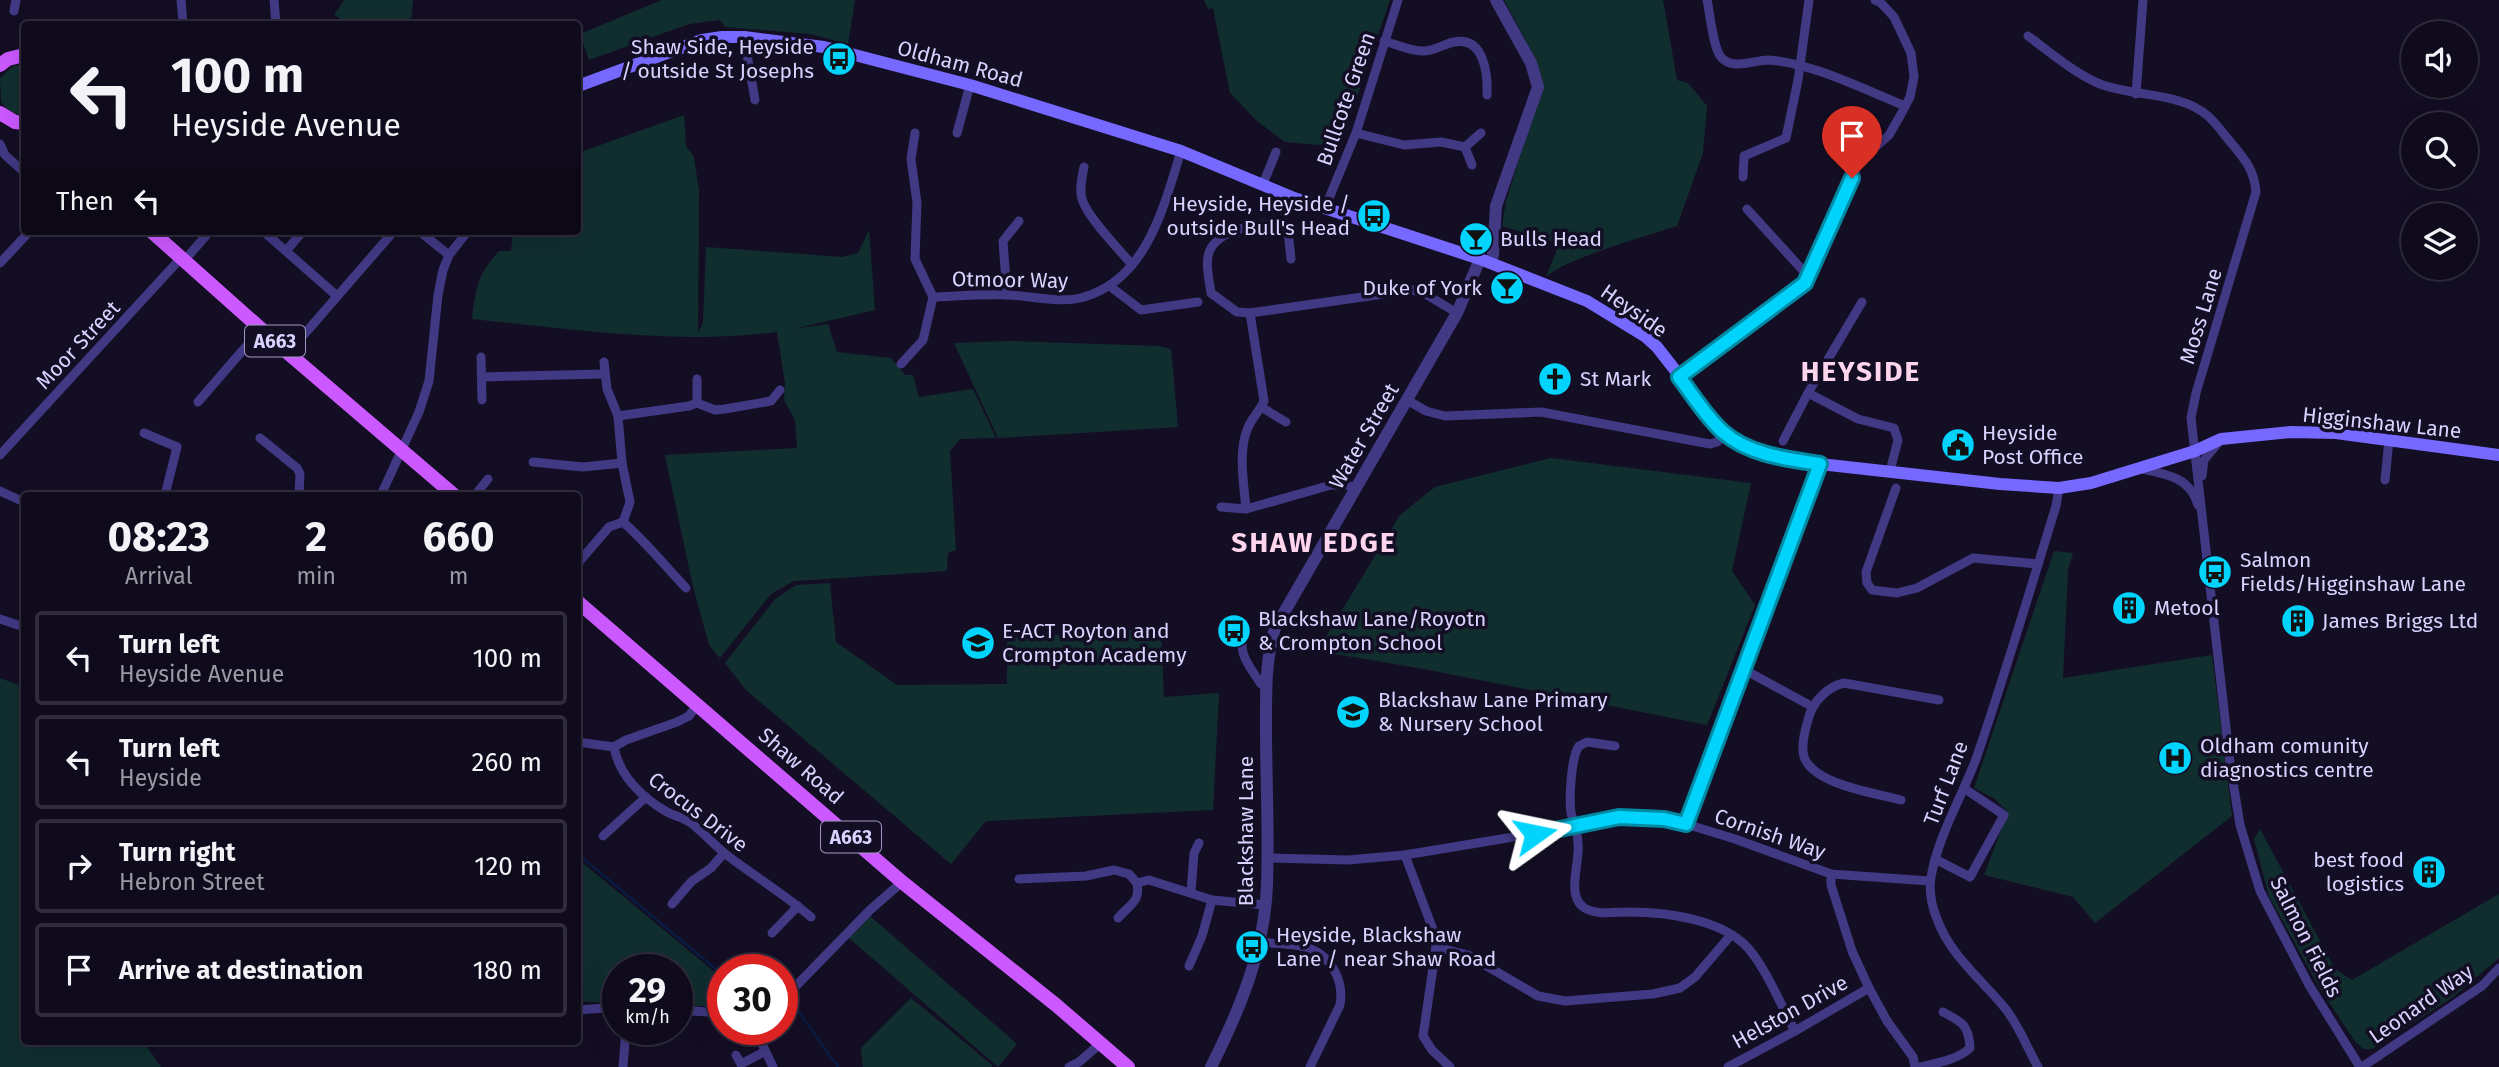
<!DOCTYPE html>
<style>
:root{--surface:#0f0a1c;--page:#181325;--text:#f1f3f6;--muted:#9b9aa3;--line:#2f2b3b}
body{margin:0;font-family:"Fira Sans",sans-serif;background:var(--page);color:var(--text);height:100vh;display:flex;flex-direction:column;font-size:26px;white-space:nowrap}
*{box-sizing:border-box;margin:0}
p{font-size:23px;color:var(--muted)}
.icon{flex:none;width:38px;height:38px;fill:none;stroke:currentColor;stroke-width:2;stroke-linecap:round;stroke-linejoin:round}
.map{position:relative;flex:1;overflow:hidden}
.side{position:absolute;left:21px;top:492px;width:560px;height:553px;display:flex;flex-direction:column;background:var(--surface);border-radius:7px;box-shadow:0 7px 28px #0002,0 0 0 2px var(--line)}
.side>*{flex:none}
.banner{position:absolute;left:21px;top:21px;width:560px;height:214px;border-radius:7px;box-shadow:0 7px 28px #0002,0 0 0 2px var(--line);background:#0f0a1c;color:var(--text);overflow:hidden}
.fabs{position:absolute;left:2401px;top:21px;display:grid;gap:14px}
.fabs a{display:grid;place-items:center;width:77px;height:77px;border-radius:50%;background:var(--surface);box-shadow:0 7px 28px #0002,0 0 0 2px var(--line);font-size:35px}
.speed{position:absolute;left:602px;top:954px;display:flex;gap:14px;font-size:35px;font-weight:700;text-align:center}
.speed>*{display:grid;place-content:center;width:91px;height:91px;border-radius:50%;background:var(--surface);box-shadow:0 7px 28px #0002,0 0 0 2px var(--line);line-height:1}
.speed small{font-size:18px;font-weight:400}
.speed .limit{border:10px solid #d22;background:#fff;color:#111}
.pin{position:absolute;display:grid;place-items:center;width:60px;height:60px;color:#fff;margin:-72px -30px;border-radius:50% 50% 50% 0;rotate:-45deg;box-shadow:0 0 7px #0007}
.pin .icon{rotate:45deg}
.me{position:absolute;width:77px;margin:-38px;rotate:78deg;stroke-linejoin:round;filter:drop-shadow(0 0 5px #0008)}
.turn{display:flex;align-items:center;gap:24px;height:147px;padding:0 35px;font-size:32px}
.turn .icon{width:91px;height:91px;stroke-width:2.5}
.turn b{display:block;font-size:49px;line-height:60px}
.then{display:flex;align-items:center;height:66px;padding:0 35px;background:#0003;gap:14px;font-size:26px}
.eta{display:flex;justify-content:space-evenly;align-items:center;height:119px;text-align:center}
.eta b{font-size:42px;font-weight:700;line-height:49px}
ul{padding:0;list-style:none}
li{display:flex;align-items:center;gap:21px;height:94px;margin:0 14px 10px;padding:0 21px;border:4px solid var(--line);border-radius:7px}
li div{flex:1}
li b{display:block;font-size:26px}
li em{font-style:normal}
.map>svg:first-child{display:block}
</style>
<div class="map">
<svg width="2499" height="1067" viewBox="0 0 2499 1067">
<rect width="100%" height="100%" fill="#140e25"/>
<g fill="#112e2f">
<polygon points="344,0 413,0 411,24 349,24 334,15"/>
<polygon points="662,0 855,0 848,44 810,34 725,27 720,20 689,24 589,60 580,34"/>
<polygon points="1204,0 1390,0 1342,141 1318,145 1285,142 1257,121 1230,93 1213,8 1208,9"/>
<path d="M1504,0H1663L1677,80L1688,83L1707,106L1703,153L1677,226C1647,236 1566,258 1546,277L1559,244L1502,226L1506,201L1542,86L1533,54Z"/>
<path d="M24,64V114C14,115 7,110 1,102L0,78L13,66Z"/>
<path d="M684,115L686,146L694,157L699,191L698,333L703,323L706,247L842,257L858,253L869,230L875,310L793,329L828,324L837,352L891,358L905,375H913L919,397L973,389L996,438L960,439L950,451L956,550L948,553L947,571L794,581L771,594L720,658L709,645L693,587L665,455L797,448L795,420L784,400L785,383L777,332C676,345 572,329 472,319C476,288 477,275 499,251H511L513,231H578V153Z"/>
<polygon points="1012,341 1159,346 1171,349 1178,427 998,438 954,343"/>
<polygon points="1551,458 1751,483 1732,571 1755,605 1707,725 1424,669 1317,651 1400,515 1435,487"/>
<polygon points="2054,551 2073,553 2068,570 2063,678 2212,655 2232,816 2095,923 2073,897 1984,875 2008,812 1995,799 1974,788"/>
<polygon points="830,583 836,642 897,685 1007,684 1007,638 1161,628 1164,697 1219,693 1213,810 986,821 951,864 746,690 725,663 775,599 796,585"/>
<polygon points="0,678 24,687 24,1041 143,1041 161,1067 0,1067"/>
<polygon points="2260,829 2335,969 2352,980 2499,894 2499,958 2453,997 2372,1049 2363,1049 2354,1040 2319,987 2269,896 2254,839"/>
<polygon points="578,859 723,979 723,1006 677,1006 677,970 618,970 618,1004 578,1001"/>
<polygon points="870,916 1017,1044 998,1067 849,938"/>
<polygon points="911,998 992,1065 992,1067 863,1067 861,1048"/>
</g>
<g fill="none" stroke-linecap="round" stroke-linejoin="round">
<g stroke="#091b43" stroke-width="2.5">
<polyline points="578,854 723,975"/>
<polyline points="791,1001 838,1067"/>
</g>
<g stroke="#413984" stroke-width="9">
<polyline points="181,0 183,24"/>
<polyline points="274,0 276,24"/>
<path d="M1707,0C1710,13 1713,48 1721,57C1732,71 1754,60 1768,60C1810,62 1865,90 1905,106"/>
<polyline points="14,11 16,0"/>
<path d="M2028,36C2051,53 2074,73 2100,84C2134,97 2181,92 2208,116C2217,124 2225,136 2233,145C2246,161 2254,170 2256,192L2196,393L2191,418L2230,763L2240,825L2260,891L2309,985L2360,1067"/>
<polyline points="744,37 755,100"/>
<path d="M1384,41C1395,44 1410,51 1422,51C1432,52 1444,44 1454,42C1484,36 1488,74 1487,95"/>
<polyline points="2136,94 2143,0"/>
<path d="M915,133L911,159L917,203L915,259L933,297C958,296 984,294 1009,295C1032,296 1062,304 1084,297C1147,279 1164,206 1181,151"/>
<polyline points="957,133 970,85"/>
<polyline points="1356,133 1404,145 1441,142 1465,147 1472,165"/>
<polyline points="0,144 5,155 24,172"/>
<polyline points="1465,147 1481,133"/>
<path d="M1084,167C1082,177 1079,189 1082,199C1087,217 1120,250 1132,265"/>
<polyline points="1743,177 1744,156 1786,138 1798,80 1809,0"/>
<polyline points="1263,184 1276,152"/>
<polyline points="1325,208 1356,133 1398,0"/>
<polyline points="1747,209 1808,276"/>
<polyline points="263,231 337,296"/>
<polyline points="419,231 449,255"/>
<polyline points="286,251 303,231"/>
<polyline points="190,254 210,231"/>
<path d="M1291,259L1288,231L1285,225C1263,223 1224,227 1211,248C1204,259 1209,280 1211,293L1237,312L1250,313L1412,290L1422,292L1457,313"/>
<polyline points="0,263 30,231"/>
<polyline points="1111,287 1141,310 1198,302"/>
<polyline points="1007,295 1003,241 1019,221"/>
<polyline points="288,353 394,231"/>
<polyline points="481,357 482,400"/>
<polyline points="901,364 923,340 933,297"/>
<polyline points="482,377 604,374"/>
<polyline points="1679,378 1805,283 1859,162 1889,135 1900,116 1910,97 1914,77 1911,53 1894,17 1881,3 1875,0"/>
<polyline points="697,379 697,403"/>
<polyline points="1808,393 1858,419 1894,428 1898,440 1890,471"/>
<polyline points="1407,400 1426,411 1445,416 1541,412 1710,444 1717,442 1725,434"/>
<polyline points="198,402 261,329"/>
<polyline points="1261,407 1286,422"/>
<polyline points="618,416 689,406 697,403 715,410 725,409 771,401 780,390"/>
<polyline points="144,433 177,447 165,495"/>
<polyline points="260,438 297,468 300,474 299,495"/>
<polyline points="1783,441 1808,393 1862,302"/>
<polyline points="0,455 181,258"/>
<polyline points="533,462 583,467 622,463"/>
<path d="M2141,469C2166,474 2190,477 2198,505"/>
<polyline points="2202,476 2204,460 2218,443"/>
<polyline points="2385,480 2389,440"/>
<polyline points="1896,488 1866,572 1867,583 1872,590 1897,593 1917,588 1973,558 2038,564"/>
<polyline points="0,491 24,502"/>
<polyline points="381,495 419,412 429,381 438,295 443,270 449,255 468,231"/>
<polyline points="475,495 488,479"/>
<path d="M1221,507L1246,509C1244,484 1238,454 1247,430C1251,419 1259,412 1264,401L1250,313"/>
<polyline points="1246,509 1331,485 1346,485 1357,488"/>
<path d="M623,522C646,542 665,566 686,588"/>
<polyline points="578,563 609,527 623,522 630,502 622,463 618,416 607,389 604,362"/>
<polyline points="0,619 24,627"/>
<path d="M1244,623C1238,653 1244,659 1261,684L1266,686"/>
<polyline points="1743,669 1813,707"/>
<polyline points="578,742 614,747 626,740 677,722 689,716 697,705"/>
<path d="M1615,746L1587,742L1579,746C1571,757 1569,799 1571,813C1574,824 1578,833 1578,844C1580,862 1567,893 1582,906C1593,916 1615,912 1629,912C1665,912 1722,919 1748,948C1767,970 1781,1006 1795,1031"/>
<path d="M614,747C619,775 641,797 667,812C675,816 684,818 691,823C704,833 715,846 728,856C756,877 785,895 811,917"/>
<path d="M1901,800C1876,793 1814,785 1804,757C1801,747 1805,730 1808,720C1812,702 1827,687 1844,683L1939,700"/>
<polyline points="1686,824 1820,464"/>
<polyline points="603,836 646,797"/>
<polyline points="1405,855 1432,927 1436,947 1423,1036 1432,1050 1450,1067"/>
<polyline points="1267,858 1348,860 1405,855 1555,830 1619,817 1664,819 1686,824 1735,839 1831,874 1930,881"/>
<polyline points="1935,859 1970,877 2004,815 1965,789"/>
<polyline points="1831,874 1831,885 1852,951 1869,988 1887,1021 1913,1057 1915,1067"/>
<polyline points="1019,879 1086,876 1114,870 1129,874 1137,883"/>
<polyline points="1137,883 1149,880 1212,900 1266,905"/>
<polyline points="1191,892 1194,853 1199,843"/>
<polyline points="672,904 692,881 711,868 724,853"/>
<path d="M1118,918C1129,905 1141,902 1137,883"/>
<polyline points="772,933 798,906"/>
<path d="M1260,942C1276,944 1296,943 1311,949C1333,958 1344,983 1340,1005L1310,1067"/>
<polyline points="1436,947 1468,955 1538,996 1565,1001 1653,994 1680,988 1695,977 1731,935"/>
<polyline points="1189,966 1202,936 1212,900"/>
<polyline points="782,996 793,989 870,910 902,882"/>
<polyline points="578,1010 618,1007"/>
<polyline points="677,1010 723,1013"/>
<polyline points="755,1029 773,1067"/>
<polyline points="736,1055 741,1064 764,1052"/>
<polyline points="623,1067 626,1029"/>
<polyline points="1069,1067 1079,1062 1101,1043"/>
<polyline points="1728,1067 1795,1031 1869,988"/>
<path d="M1920,1067C1937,1063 1957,1060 1970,1048C1969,1025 1962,1022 1943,1012"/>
<path d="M2038,1067C2027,1048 2018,1023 2004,1007C1980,978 1950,955 1937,919C1931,904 1928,888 1932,872C1940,833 1962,796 1976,759C2005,675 2030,590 2056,506L2059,488"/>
<polyline points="2362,1067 2482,986 2499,968"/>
</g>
<g stroke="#413984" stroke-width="12">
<polyline points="1490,263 1493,255 1496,206 1538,87 1531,63 1496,0"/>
<path d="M1211,1067C1240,1009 1265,950 1267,884C1269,833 1266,781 1266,729C1266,696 1265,660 1275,628L1457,313L1480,259"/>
</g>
<polyline stroke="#7669ff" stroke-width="12" points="578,86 702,40 722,37 744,37 824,47 970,85 1181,151 1294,198 1480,259 1587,301 1646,337 1657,347 1725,434 1741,444 1762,452 1820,464 2000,484 2059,488 2091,483 2195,451 2221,439 2291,432 2336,433 2499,455"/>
<g stroke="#cb59ff" stroke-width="14">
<polyline points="0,65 8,59 24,55"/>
<polyline points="0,113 15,122 24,123"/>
<polyline points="151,231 288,353 454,495"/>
<polyline points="578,602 902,882 1056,1005 1128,1067"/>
</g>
</g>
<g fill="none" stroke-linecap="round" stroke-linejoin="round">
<g stroke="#008aa4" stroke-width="18">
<path id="route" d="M1535,834L1619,817L1664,819L1686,824L1820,464C1788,459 1749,455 1723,432C1706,417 1693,395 1679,377L1805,283L1852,178"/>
</g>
<use href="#route" stroke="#00d4fd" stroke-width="12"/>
</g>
<defs>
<g id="bus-disc" transform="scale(1.75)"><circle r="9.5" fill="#00d4fd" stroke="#140e25"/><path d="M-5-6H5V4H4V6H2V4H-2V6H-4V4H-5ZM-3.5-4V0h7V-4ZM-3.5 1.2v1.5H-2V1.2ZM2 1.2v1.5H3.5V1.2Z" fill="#111"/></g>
<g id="bar-disc" transform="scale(1.75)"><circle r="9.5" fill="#00d4fd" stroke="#140e25"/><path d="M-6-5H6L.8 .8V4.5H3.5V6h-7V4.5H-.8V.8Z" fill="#111"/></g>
<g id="church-disc" transform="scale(1.75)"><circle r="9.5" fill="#00d4fd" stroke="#140e25"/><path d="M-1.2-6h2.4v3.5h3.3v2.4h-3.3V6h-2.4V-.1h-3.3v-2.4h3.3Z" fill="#111"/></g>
<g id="civic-disc" transform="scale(1.75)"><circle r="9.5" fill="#00d4fd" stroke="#140e25"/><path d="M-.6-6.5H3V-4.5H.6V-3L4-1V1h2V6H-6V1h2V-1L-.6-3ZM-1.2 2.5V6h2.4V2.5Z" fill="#111"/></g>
<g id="building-disc" transform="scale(1.75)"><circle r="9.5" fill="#00d4fd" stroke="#140e25"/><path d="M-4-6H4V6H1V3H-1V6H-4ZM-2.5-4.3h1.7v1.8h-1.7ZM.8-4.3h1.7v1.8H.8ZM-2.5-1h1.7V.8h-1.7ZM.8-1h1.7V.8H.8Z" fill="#111"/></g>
<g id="school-disc" transform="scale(1.75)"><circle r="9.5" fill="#00d4fd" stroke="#140e25"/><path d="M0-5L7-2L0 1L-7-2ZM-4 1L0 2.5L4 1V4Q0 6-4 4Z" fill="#111"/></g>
<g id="hospital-disc" transform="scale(1.75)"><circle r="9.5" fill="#00d4fd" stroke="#140e25"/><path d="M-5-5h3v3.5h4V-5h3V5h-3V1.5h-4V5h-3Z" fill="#111"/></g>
</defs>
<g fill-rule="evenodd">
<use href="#bus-disc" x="839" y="59"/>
<use href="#bus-disc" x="1374" y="216"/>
<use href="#bar-disc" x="1476" y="239"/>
<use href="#bar-disc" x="1507" y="288"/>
<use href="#church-disc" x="1555" y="379"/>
<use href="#civic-disc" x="1958" y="445"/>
<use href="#bus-disc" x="2215" y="572"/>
<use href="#building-disc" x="2129" y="608"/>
<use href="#building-disc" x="2298" y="621"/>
<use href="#bus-disc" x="1234" y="631"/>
<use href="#school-disc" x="978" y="643"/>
<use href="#school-disc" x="1353" y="712"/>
<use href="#hospital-disc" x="2175" y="758"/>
<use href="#building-disc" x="2429" y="872"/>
<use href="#bus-disc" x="1252" y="947"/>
</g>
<g text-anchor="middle" stroke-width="7" stroke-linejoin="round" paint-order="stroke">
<g fill="#140e25" stroke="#9f97be" stroke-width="2">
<rect x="245" y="325.5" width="60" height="31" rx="5"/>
<rect x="821" y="821.5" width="60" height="31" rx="5"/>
</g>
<g font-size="19" font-weight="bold" fill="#dad2ff">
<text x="275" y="348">A663</text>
<text x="851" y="844">A663</text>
</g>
<g font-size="21" fill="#dad2ff" stroke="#140e25" text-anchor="start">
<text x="814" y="54" text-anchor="end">Shaw Side, Heyside<tspan x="814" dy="24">/ outside St Josephs</tspan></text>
<text x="1350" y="211" text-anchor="end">Heyside, Heyside /<tspan x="1350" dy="24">outside Bull's Head</tspan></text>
<text x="1500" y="246">Bulls Head</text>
<text x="1482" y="295" text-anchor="end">Duke of York</text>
<text x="1580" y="386">St Mark</text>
<text x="1982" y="440">Heyside<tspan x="1982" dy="24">Post Office</tspan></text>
<text x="2240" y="567">Salmon<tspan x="2240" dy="24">Fields/Higginshaw Lane</tspan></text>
<text x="2154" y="615">Metool</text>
<text x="1258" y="626">Blackshaw Lane/Royotn<tspan x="1258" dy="24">&amp; Crompton School</tspan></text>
<text x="2322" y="628">James Briggs Ltd</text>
<text x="1002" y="638">E-ACT Royton and<tspan x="1002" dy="24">Crompton Academy</tspan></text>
<text x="1378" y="707">Blackshaw Lane Primary<tspan x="1378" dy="24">&amp; Nursery School</tspan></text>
<text x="2200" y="753">Oldham comunity<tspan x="2200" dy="24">diagnostics centre</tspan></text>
<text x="2404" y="867" text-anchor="end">best food<tspan x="2404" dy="24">logistics</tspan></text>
<text x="1276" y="942">Heyside, Blackshaw<tspan x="1276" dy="24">Lane / near Shaw Road</tspan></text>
</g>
<g font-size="21" fill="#dad2ff" stroke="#140e25">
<text transform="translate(960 64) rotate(15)" y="7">Oldham Road</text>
<text transform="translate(1346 99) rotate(-71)" y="7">Bullcote Green</text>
<text transform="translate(1010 280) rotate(1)" y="7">Otmoor Way</text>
<text transform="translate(1634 311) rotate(35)" y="7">Heyside</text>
<text transform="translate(2201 316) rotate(-73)" y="7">Moss Lane</text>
<text transform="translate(78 345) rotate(-47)" y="7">Moor Street</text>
<text transform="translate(2382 423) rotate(6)" y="7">Higginshaw Lane</text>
<text transform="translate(1364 436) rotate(-60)" y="7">Water Street</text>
<text transform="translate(801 766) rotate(41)" y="7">Shaw Road</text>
<text transform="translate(1946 783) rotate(-69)" y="7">Turf Lane</text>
<text transform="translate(698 812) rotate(37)" y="7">Crocus Drive</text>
<text transform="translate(1246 831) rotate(-90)" y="7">Blackshaw Lane</text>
<text transform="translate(1770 834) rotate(19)" y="7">Cornish Way</text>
<text transform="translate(2306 937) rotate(63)" y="7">Salmon Fields</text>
<text transform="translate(2421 1004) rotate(-35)" y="7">Leonard Way</text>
<text transform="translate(1790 1012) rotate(-29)" y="7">Helston Drive</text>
</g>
<g font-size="28" font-weight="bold" letter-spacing="2" fill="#ffd4ed" stroke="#140e25">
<text x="1861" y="381">HEYSIDE</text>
<text x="1314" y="552">SHAW EDGE</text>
</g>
</g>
</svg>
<div class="fabs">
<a><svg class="icon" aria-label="sound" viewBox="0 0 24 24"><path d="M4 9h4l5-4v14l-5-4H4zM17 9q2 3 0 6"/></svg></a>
<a><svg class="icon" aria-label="search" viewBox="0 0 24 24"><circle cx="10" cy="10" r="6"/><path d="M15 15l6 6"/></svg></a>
<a><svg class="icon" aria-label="layers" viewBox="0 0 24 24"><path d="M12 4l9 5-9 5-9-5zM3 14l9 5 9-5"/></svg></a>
</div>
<div class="speed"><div>29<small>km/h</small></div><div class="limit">30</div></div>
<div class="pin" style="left:1852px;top:178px;background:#d93025"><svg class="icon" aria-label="arrive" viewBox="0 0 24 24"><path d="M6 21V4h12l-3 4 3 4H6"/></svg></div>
<svg class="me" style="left:1535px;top:834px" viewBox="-20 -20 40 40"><path d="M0-17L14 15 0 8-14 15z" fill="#00d4fd" stroke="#fff" stroke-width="4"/></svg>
<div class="banner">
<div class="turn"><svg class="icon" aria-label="left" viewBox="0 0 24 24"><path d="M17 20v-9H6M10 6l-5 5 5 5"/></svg><div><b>100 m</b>Heyside Avenue</div></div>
<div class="then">Then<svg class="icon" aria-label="left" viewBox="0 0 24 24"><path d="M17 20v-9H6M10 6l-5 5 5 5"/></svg></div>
</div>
<section class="side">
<div class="eta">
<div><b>08:23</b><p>Arrival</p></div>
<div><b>2</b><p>min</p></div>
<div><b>660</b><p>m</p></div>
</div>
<ul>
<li><svg class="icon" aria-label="left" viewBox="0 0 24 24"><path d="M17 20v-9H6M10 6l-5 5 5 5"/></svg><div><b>Turn left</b><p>Heyside Avenue</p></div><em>100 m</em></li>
<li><svg class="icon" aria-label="left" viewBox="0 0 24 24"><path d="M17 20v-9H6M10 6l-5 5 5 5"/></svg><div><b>Turn left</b><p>Heyside</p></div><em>260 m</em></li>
<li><svg class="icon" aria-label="right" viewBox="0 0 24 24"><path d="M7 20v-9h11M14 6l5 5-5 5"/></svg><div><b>Turn right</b><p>Hebron Street</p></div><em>120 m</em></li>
<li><svg class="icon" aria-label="arrive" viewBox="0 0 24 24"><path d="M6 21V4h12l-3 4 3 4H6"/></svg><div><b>Arrive at destination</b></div><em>180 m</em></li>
</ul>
</section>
</div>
